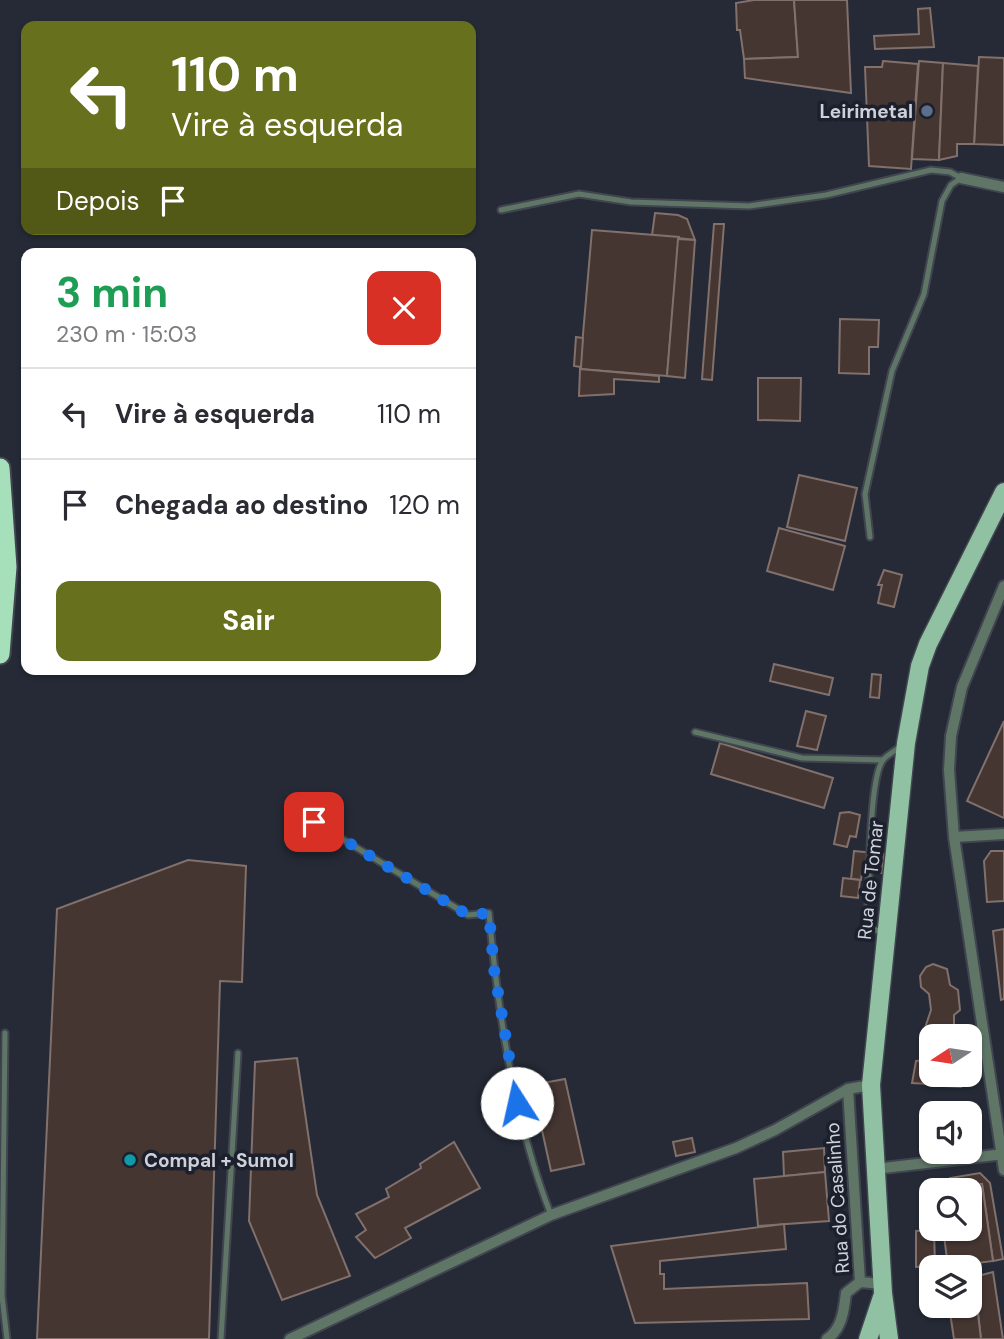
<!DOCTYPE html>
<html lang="pt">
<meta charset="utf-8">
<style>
:root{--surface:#fff;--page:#f2f2f3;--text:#2b2b33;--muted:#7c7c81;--line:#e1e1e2;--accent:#67701c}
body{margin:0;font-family:"DM Sans",sans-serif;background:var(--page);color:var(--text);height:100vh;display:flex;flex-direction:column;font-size:26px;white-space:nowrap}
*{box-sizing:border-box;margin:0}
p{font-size:23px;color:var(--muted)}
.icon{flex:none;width:38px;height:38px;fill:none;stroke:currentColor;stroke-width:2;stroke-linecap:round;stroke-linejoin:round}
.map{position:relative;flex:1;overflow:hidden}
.side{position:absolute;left:21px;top:248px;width:455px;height:427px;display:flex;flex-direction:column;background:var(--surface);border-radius:14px;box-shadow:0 2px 5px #0004}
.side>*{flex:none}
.banner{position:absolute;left:21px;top:21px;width:455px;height:214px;border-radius:14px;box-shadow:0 2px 5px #0004;background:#67701c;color:#fff;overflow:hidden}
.needle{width:46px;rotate:258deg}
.tools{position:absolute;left:919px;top:1024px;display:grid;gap:14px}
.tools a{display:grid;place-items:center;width:63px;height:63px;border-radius:14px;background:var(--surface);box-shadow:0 2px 5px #0004;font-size:35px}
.pin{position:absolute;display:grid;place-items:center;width:60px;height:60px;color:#fff;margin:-30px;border-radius:14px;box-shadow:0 4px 10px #0006}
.me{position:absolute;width:77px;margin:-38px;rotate:350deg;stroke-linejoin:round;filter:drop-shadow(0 0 5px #0008)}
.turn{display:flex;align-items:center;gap:24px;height:147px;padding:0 35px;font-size:32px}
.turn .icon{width:91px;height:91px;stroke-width:2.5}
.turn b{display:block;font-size:49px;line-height:60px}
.then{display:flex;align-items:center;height:66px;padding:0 35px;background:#0003;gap:14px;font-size:26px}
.round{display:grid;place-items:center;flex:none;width:74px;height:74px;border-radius:14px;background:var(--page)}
.head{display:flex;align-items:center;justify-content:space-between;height:119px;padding:0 35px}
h1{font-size:42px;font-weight:700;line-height:52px;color:#1e9e55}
.cta{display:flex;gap:14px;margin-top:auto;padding:14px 35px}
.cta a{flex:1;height:80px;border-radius:14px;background:var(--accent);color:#fff;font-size:28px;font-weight:700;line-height:80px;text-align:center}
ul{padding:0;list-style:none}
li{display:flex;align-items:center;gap:21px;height:91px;padding:0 35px;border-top:2px solid var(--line)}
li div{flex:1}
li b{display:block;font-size:26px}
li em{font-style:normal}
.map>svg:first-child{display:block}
</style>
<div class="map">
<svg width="1004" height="1339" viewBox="0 0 1004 1339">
<rect width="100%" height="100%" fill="#252a36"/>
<g fill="#453632" stroke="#81706b" stroke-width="2">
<polygon points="754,0 794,0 798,57 744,59 740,30 737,30 736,3"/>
<polygon points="794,0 847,0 851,93 745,78 744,59 798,57"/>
<polygon points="930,8 934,47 875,49 874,36 919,34 918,9"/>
<polygon points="979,57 1004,58 1004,145 974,144"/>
<polygon points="883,61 918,64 911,169 869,166 865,67 882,67"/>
<polygon points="919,61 943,63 939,160 912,159"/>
<polygon points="943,63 978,66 974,144 957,144 957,156 939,160"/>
<polygon points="655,213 678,215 687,219 695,240 652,235"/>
<polygon points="714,224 724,224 712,380 702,379"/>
<polygon points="592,230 679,237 667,376 580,369"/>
<polygon points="678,239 695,240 685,378 667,376"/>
<polygon points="840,319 879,320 878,347 869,347 869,374 839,373"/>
<polygon points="576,337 583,338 581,367 574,366"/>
<polygon points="580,369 659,376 659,382 614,379 614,394 579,396"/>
<polygon points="758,378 801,378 800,421 758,420"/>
<polygon points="799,475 857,488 845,541 787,527"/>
<polygon points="779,528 845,546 833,590 767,571"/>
<polygon points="884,570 902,575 894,607 878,603 882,585 878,585"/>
<polygon points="774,664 833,678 829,695 770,681"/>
<polygon points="872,674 881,675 879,698 870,697"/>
<polygon points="806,711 826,716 817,750 797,746"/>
<polygon points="1004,721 1004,818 967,801"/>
<polygon points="720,743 833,778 824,808 711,774"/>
<polygon points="849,812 860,815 856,837 850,836 847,847 834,844 840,813"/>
<polygon points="854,851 884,854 882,873 862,871 861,880 851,879"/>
<polygon points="991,851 1004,851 1004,901 987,902 984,861"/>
<polygon points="188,860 246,866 242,982 220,981 209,1339 37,1339 57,909"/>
<polygon points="843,878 860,880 858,898 841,896"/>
<polygon points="1004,929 1004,999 1001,1000 993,931"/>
<polygon points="933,964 947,969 950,985 958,990 960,1010 954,1015 954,1030 947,1036 931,1034 926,1025 931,1010 929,994 921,987 920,976 926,967"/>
<polygon points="297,1058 317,1195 350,1276 282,1300 249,1221 255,1062"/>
<polygon points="928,1060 929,1084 912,1083 916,1061"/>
<polygon points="946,1074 962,1074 961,1087 945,1086"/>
<polygon points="565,1079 584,1164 551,1171 532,1085"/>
<polygon points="692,1138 695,1152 676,1156 673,1142"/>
<polygon points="454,1142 480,1188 405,1228 411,1238 375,1258 356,1237 366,1230 356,1214 389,1197 386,1189 421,1168 420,1164"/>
<polygon points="824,1148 825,1172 784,1176 783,1152"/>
<polygon points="825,1172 829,1221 758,1226 754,1179"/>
<polygon points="980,1173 990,1183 1003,1259 993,1261 982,1184 952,1190 950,1178"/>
<polygon points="982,1184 993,1261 948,1267 943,1228 970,1228 970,1190 952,1190"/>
<polygon points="784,1224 786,1249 660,1261 660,1274 664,1274 664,1289 807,1283 809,1319 635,1323 611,1246"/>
<polygon points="934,1230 935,1266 916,1267 916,1231"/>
<polygon points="993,1272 1003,1339 981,1339 974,1277"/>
<polygon points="973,1273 981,1339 954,1339 949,1306 970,1306 970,1274"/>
</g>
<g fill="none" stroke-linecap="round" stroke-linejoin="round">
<g stroke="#404550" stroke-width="9">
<g id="lane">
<polyline points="501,210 579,194 631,202 749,206 826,195 931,170 950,172 961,178 951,185 942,201 924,294 892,371 865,494 870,537"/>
<polyline points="695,732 802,758 883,760"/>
<path d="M314,822L468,915L489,913C498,1014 514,1120 551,1215"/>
<path d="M884,932L872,929L867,922C870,891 868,780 883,760C887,755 895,751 900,747"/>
<polyline points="5,1033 2,1296 7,1339"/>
<polyline points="221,1339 238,1053"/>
</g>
</g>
<g stroke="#404550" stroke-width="14">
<g id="street">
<polyline points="961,178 1004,187"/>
<polyline points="1004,586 962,687 951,736 949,770 954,837 1004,1170"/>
<polyline points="954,837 1004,834"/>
<polyline points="848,1089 860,1282 883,1284"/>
<polyline points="875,1169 1004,1154"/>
<polyline points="290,1339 551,1215 736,1148 775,1130 848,1089 871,1085"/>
<path d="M827,1339C842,1329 844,1310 846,1293L860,1282"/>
</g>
</g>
<g stroke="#404550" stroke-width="21">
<g id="primary">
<polyline points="868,1339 882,1297"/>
<polyline points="889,1339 883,1293 871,1085 906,743 920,666 928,644 1004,492"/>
</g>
</g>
<g stroke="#404550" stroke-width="23">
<polyline id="highway" points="0,468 7,567 0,654"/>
</g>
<use href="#lane" stroke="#5f7667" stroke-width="5"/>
<use href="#street" stroke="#5f7667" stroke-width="10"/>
<use href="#primary" stroke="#91c1a3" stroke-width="18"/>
<use href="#highway" stroke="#a5e0bb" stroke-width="19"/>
</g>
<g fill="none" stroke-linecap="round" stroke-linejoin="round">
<polyline stroke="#1a73e8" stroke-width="12" stroke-dasharray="0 21.6" points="314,822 468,915 489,913 494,969 517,1103"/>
</g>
<circle fill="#5c6f8a" stroke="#1c202c" stroke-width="2.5" cx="927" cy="111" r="7"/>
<circle fill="#0f9aa8" stroke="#1c202c" stroke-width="2.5" cx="130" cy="1160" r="7"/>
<g text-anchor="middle" stroke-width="7" stroke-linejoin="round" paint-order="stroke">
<g font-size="19" font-weight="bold" fill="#ced1d9" stroke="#1c202c" text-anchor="end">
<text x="913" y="118">Leirimetal</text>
<text x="144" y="1167" text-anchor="start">Compal + Sumol</text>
</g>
<g font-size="19" fill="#ced1d9" stroke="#1c202c">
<text transform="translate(870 880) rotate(-84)" y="7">Rua de Tomar</text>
<text transform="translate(837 1198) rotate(-94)" y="7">Rua do Casalinho</text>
</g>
</g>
</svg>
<div class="tools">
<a><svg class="needle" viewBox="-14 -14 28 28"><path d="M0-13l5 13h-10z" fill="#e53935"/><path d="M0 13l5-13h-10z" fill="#7c7c81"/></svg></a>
<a><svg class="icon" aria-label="sound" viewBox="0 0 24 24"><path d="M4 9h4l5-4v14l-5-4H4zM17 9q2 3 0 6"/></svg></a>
<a><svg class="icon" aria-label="search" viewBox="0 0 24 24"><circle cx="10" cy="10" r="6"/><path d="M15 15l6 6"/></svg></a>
<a><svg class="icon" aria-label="layers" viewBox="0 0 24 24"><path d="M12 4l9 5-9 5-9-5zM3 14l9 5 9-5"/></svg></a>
</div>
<div class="pin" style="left:314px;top:822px;background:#d93025"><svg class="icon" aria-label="arrive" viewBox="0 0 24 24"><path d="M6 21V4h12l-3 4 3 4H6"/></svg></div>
<svg class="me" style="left:517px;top:1103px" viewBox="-20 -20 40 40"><circle r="19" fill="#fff"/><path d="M0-13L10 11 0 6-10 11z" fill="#1a73e8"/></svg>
<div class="banner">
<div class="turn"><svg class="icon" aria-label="left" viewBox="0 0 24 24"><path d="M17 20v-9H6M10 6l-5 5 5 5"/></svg><div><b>110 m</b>Vire à esquerda</div></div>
<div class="then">Depois<svg class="icon" aria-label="arrive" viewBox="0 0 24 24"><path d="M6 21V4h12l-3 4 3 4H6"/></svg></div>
</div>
<section class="side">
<div class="head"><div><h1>3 min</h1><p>230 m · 15:03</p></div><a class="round" style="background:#d93025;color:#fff"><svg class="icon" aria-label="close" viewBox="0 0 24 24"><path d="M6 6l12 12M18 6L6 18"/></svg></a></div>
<ul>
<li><svg class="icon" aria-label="left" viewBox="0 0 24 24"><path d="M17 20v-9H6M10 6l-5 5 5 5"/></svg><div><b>Vire à esquerda</b></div><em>110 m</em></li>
<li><svg class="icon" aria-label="arrive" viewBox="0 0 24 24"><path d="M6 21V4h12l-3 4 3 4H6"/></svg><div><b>Chegada ao destino</b></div><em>120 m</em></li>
</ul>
<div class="cta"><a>Sair</a></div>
</section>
</div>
